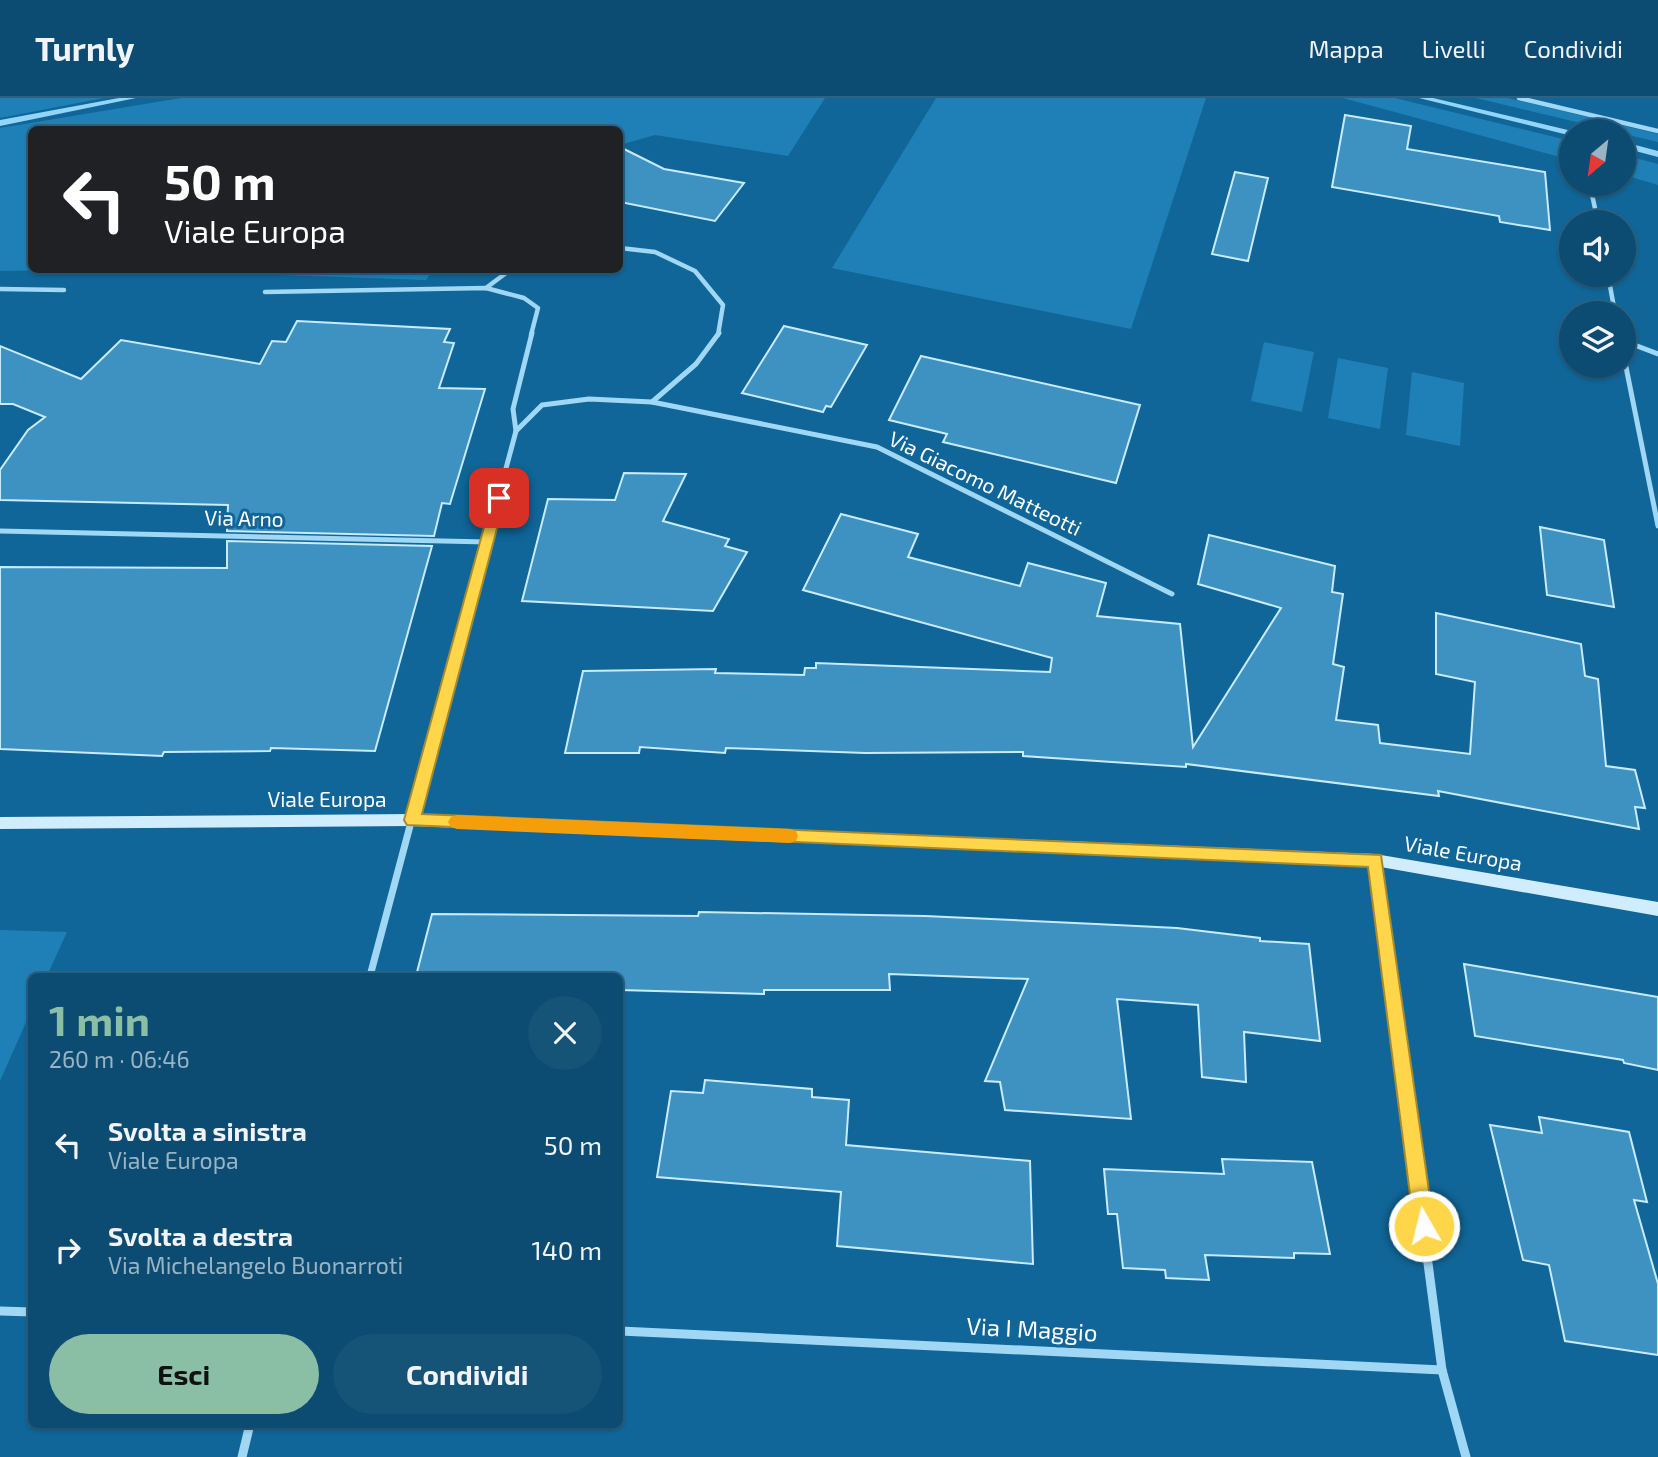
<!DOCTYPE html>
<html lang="it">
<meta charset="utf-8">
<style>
:root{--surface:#0c4c72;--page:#155377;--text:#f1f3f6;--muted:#9ab4c4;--line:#2c6384;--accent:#8abfa5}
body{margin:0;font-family:"Exo 2",sans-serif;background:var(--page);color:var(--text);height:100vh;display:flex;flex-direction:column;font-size:26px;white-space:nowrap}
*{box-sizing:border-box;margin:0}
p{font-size:23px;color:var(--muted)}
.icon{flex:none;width:38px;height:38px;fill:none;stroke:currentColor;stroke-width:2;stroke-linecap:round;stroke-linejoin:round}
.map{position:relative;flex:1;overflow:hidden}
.side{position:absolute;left:28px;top:875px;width:595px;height:455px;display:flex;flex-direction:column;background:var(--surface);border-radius:10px;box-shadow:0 2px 5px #0004,0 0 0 2px var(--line)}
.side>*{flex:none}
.guide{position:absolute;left:28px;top:28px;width:595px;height:147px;border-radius:10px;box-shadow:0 2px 5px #0004,0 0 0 2px var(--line);background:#202124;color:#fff;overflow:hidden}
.needle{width:46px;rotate:209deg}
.buttons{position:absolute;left:1559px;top:21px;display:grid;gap:14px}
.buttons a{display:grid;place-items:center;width:77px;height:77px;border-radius:50%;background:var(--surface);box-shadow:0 2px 5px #0004,0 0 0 2px var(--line);font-size:35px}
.pin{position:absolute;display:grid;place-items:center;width:60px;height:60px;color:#fff;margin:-30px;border-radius:14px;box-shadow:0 4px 10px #0006}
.me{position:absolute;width:77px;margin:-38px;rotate:352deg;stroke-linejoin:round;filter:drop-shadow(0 0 5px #0008)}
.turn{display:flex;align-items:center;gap:24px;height:147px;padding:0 21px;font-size:32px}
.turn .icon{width:91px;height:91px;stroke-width:2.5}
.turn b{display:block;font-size:49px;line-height:60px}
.round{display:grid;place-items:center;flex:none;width:74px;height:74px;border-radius:37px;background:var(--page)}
.overview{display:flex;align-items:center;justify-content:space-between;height:119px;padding:0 21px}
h1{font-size:42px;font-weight:700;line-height:52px;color:var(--accent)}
.button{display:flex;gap:14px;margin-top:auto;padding:14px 21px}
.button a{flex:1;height:80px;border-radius:42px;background:var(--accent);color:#111;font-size:28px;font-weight:700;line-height:80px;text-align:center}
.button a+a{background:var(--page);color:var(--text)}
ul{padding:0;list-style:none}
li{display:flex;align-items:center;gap:21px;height:105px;padding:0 21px}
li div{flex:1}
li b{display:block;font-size:26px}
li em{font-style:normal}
header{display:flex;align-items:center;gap:42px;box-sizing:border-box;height:98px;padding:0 35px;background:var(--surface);border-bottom:2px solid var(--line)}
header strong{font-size:33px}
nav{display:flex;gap:38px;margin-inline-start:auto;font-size:24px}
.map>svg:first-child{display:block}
</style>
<header>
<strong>Turnly</strong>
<nav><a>Mappa</a><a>Livelli</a><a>Condividi</a></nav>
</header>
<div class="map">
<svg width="1658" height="1359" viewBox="0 0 1658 1359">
<rect width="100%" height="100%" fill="#106698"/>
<g fill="#1e80b6">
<polygon points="0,0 104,0 0,20"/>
<polygon points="181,0 825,0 788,58 655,37 620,47 620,32 32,32 32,172 94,172 0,173 0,30"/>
<polygon points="936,0 1206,0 1131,231 832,170"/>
<polygon points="1343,0 1395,0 1571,43 1571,62"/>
<polygon points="1476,0 1508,0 1658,36 1658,44 1624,36 1624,33 1614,33"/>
<polygon points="1624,57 1658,66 1658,87 1624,77"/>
<polygon points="259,172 433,172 426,182 252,176"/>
<polygon points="1264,244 1314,254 1302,314 1251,303"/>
<polygon points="1338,260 1388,270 1380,331 1328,320"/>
<polygon points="1412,274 1464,285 1460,348 1406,337"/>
<polygon points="0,832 67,834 47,878 32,878 31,913 0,983"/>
</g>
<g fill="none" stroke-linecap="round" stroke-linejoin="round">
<g fill="#92d5f8" fill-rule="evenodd">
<polygon points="119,0 136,0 0,28 0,22"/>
<polygon points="1419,0 1433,0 1572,33 1572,38"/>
<polygon points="1624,44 1658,53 1658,59 1624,50"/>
</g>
</g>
<g fill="#3d92c2" stroke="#c9ebfe" stroke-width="2">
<polygon points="1345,17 1411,28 1407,51 1545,74 1550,132 1500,124 1499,118 1332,89"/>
<polygon points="620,49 664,71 744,85 715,123 620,104"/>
<polygon points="1235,74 1268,80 1248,163 1212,156"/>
<polygon points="297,223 450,231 444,244 454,245 439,290 485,291 450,406 442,405 434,438 227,433 228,407 0,402 0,372 28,332 45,319 13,306 0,306 0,248 81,281 121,242 260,266 272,243 286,244"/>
<polygon points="784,228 867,247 831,309 826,308 823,314 742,295"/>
<polygon points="921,258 1140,307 1116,385 943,344 947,336 889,322"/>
<polygon points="624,375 686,376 663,423 729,441 725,448 747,454 713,513 522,503 548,401 615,402"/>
<polygon points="841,416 918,436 908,459 1020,488 1028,465 1106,485 1097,518 1180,526 1193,649 1281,510 1198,486 1209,437 1335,468 1332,494 1343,496 1333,566 1344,569 1336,622 1378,627 1380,645 1470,656 1475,584 1436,576 1436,515 1581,546 1585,578 1598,581 1606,668 1635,672 1645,710 1635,709 1639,731 1438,693 1439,698 1186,666 1186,669 1023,658 1023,654 865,655 726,650 725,655 640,649 639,655 565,655 583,573 716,571 715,575 804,577 805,570 816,570 816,565 1050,574 1052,560 803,492"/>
<polygon points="1540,429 1604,442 1614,509 1547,497"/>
<polygon points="227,443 432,448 375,653 271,650 270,653 164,654 162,658 0,651 0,469 227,470"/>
<polygon points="699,814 925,818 1096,826 1177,830 1260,840 1260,843 1309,846 1320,943 1244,934 1246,984 1202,979 1198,907 1117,901 1131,1021 1005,1012 1000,984 985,983 1028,881 889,876 890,892 764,892 764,896 620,892 620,878 416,878 432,816 698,818"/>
<polygon points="1464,866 1658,899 1658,972 1624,965 1623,962 1475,938"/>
<polygon points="705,982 812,991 812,999 849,1002 846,1047 1030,1063 1033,1166 837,1148 841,1094 657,1079 671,993 703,995"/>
<polygon points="1539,1019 1629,1034 1647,1104 1634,1102 1658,1186 1658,1257 1565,1243 1549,1167 1523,1162 1490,1027 1542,1035"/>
<polygon points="1222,1061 1312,1064 1330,1156 1294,1155 1294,1160 1205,1157 1209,1182 1166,1180 1165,1172 1123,1170 1117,1116 1108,1116 1104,1071 1224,1076"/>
</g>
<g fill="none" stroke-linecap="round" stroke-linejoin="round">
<g stroke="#a0d7f4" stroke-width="4.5">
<polyline points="1519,0 1658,33"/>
<polyline points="1591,92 1598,124"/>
<polyline points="620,150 655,154 695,173 723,207 718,237"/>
<polyline points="1608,177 1615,215"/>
<polyline points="486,190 510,172"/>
<polyline points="0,191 64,192"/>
<polyline points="265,194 486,190 524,200 538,210 531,237"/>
</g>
<g stroke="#a0d7f4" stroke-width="5">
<polyline points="532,235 513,311 516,333 542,307 589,301 652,304 696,266 719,235"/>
<polyline points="1624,243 1658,256"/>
<polyline points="1624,259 1658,428"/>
<polyline points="652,304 877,349 1172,496"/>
<polyline points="0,433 487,444"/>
<polyline points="463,531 516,333"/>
</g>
<g stroke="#a0d7f4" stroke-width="7">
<polyline points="1375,762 1393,899"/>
<polyline points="370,878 463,529"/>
</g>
<g stroke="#a0d7f4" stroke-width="9">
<polyline points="1393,898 1442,1272 1466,1359"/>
<polyline points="0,1213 32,1214"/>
<polyline points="620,1233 1442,1272"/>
<polyline points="242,1359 250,1326"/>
</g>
<polygon fill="#d0edfd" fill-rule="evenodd" points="412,716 1375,756 1658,804 1658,818 1375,768 412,728 0,731 0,719"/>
</g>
<polygon fill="#ffd54a" stroke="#a68a30" stroke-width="2" points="499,395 505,400 422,716 1381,757 1434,1128 1431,1136 1424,1139 1417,1136 1414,1128 1368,769 407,727 404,722 492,400"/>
<polygon fill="#f59e0b" points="457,717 790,731 796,733 798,738 796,743 790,745 457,731 451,729 448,724 451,719"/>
<g text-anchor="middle" stroke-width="6" stroke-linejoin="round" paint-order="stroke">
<g font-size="21" fill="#fff" stroke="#106698">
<text transform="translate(985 386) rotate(26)" y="7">Via Giacomo Matteotti</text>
<text transform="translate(244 421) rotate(1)" y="7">Via Arno</text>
<text x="327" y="709">Viale Europa</text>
<text transform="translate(1463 756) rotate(10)" y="7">Viale Europa</text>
</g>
<g font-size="24" fill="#fff" stroke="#106698">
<text transform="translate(1032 1232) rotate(3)" y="8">Via I Maggio</text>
</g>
</g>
</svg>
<div class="buttons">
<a><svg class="needle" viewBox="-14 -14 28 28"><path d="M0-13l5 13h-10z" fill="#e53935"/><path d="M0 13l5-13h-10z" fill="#9ab4c4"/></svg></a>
<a><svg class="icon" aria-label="sound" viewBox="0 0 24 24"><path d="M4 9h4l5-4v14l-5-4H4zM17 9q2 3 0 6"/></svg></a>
<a><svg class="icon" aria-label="layers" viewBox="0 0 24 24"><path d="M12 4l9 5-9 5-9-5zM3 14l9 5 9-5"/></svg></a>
</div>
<div class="pin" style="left:499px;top:400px;background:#d93025"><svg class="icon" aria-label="arrive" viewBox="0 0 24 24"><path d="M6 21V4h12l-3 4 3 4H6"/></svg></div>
<svg class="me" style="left:1424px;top:1128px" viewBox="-20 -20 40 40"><circle r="17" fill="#ffd54a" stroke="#fff" stroke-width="3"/><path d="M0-11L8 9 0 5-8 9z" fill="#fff"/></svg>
<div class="guide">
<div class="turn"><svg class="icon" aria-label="left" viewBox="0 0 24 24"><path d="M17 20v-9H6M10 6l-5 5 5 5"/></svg><div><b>50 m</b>Viale Europa</div></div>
</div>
<section class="side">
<div class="overview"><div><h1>1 min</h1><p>260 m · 06:46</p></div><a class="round"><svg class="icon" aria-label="close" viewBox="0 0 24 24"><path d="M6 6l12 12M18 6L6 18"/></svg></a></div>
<ul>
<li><svg class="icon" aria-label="left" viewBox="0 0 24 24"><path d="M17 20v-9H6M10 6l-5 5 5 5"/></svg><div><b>Svolta a sinistra</b><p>Viale Europa</p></div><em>50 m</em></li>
<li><svg class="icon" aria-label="right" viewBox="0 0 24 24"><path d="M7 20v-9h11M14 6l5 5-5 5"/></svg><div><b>Svolta a destra</b><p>Via Michelangelo Buonarroti</p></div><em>140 m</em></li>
</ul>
<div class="button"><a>Esci</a><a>Condividi</a></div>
</section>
</div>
